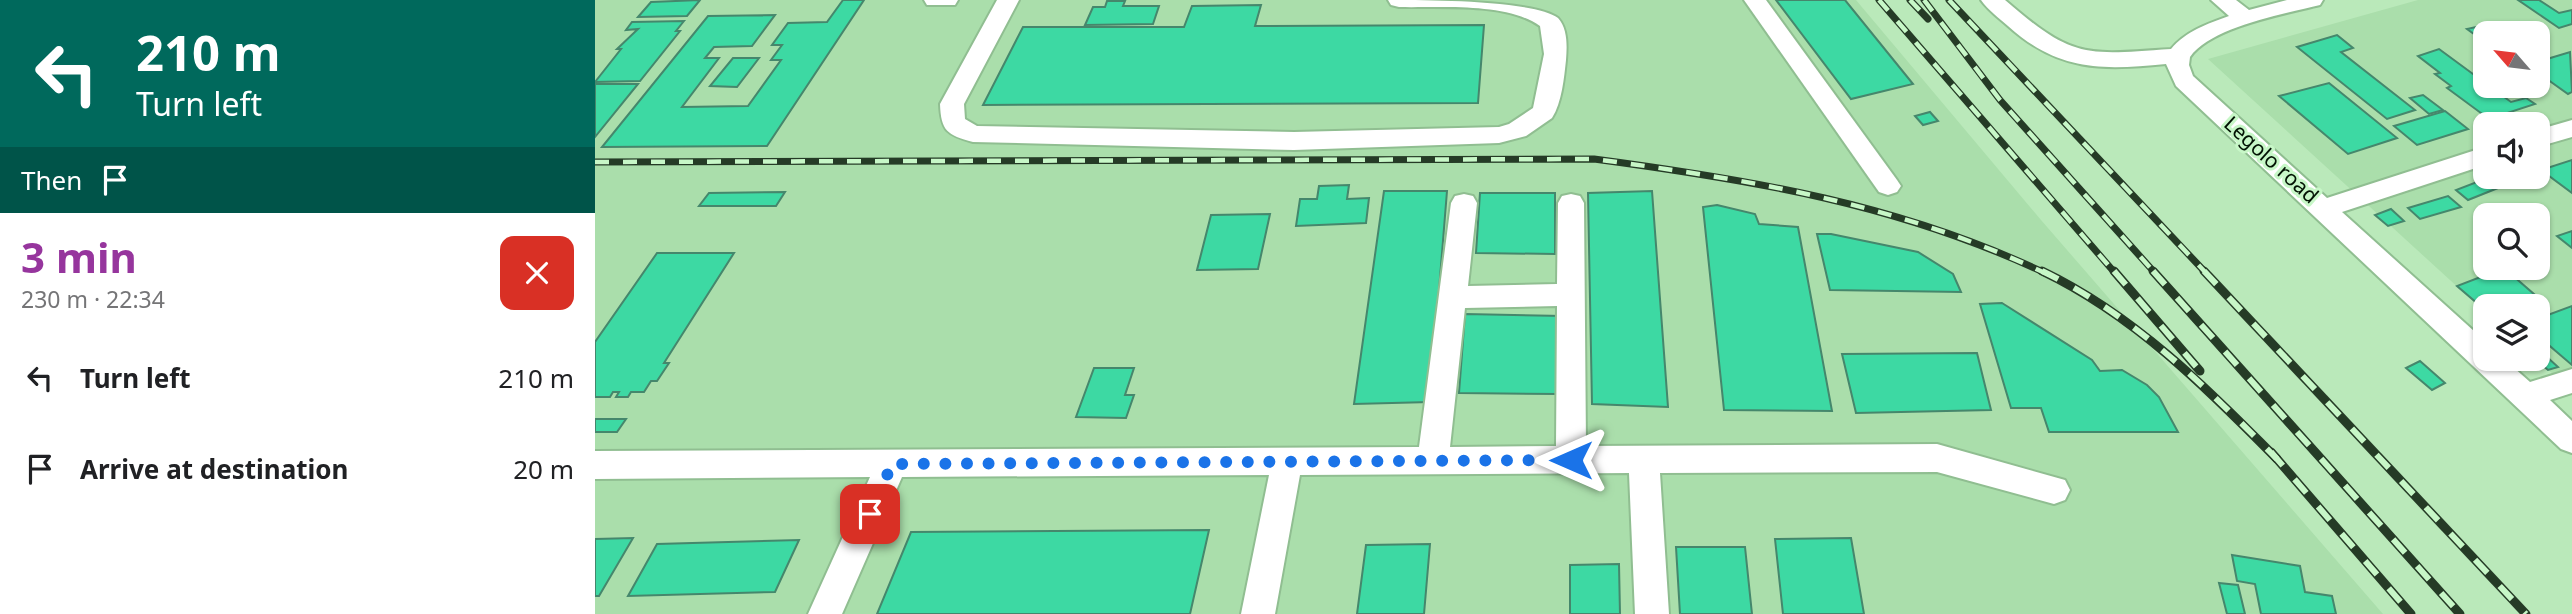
<!DOCTYPE html>
<meta charset="utf-8">
<style>
:root{--surface:#fff;--page:#f6f6f6;--text:#202124;--muted:#757577;--accent:#96359d}
body{margin:0;font-family:"Noto Sans",sans-serif;background:var(--page);color:var(--text);height:100vh;display:flex;flex-direction:column;font-size:26px;white-space:nowrap}
*{box-sizing:border-box;margin:0}
p{font-size:23px;color:var(--muted)}
.icon{flex:none;width:38px;height:38px;fill:none;stroke:currentColor;stroke-width:2;stroke-linecap:round;stroke-linejoin:round}
.map{position:relative;flex:1;overflow:hidden}
.side{display:flex;flex-direction:column;background:var(--surface);width:595px}
.side>*{flex:none}
.hud{background:#00695c;color:#fff;overflow:hidden}
.needle{width:46px;rotate:298deg}
.buttons{position:absolute;left:1878px;top:21px;display:grid;gap:14px}
.buttons a{display:grid;place-items:center;width:77px;height:77px;border-radius:14px;background:var(--surface);box-shadow:0 2px 5px #0004;font-size:35px}
.pin{position:absolute;display:grid;place-items:center;width:60px;height:60px;color:#fff;margin:-30px;border-radius:14px;box-shadow:0 4px 10px #0006}
.me{position:absolute;width:77px;margin:-38px;rotate:270deg;stroke-linejoin:round;filter:drop-shadow(0 0 5px #0008)}
.turn{display:flex;align-items:center;gap:24px;height:147px;padding:0 21px;font-size:32px}
.turn .icon{width:91px;height:91px;stroke-width:2.5}
.turn b{display:block;font-size:49px;line-height:60px}
.then{display:flex;align-items:center;height:66px;padding:0 21px;background:#0003;gap:14px;font-size:26px}
.round{display:grid;place-items:center;flex:none;width:74px;height:74px;border-radius:14px;background:var(--page)}
.head{display:flex;align-items:center;justify-content:space-between;height:119px;padding:0 21px}
h1{font-size:42px;font-weight:700;line-height:52px;color:var(--accent)}
ul{padding:0;list-style:none}
li{display:flex;align-items:center;gap:21px;height:91px;padding:0 21px}
li div{flex:1}
li b{display:block;font-size:26px}
li em{font-style:normal}
main{display:flex;flex:1;min-height:0}
.map>svg:first-child{display:block}
</style>
<main>
<section class="side">
<div class="hud">
<div class="turn"><svg class="icon" aria-label="left" viewBox="0 0 24 24"><path d="M17 20v-9H6M10 6l-5 5 5 5"/></svg><div><b>210 m</b>Turn left</div></div>
<div class="then">Then<svg class="icon" aria-label="arrive" viewBox="0 0 24 24"><path d="M6 21V4h12l-3 4 3 4H6"/></svg></div>
</div>
<div class="head"><div><h1>3 min</h1><p>230 m · 22:34</p></div><a class="round" style="background:#d93025;color:#fff"><svg class="icon" aria-label="close" viewBox="0 0 24 24"><path d="M6 6l12 12M18 6L6 18"/></svg></a></div>
<ul>
<li><svg class="icon" aria-label="left" viewBox="0 0 24 24"><path d="M17 20v-9H6M10 6l-5 5 5 5"/></svg><div><b>Turn left</b></div><em>210 m</em></li>
<li><svg class="icon" aria-label="arrive" viewBox="0 0 24 24"><path d="M6 21V4h12l-3 4 3 4H6"/></svg><div><b>Arrive at destination</b></div><em>20 m</em></li>
</ul>
</section>
<div class="map">
<svg width="1977" height="614" viewBox="0 0 1977 614">
<rect width="100%" height="100%" fill="#bae9ba"/>
<g fill="#aadeab" fill-rule="evenodd">
<polygon points="0,0 1261,0 1446,220 1788,614 0,614"/>
<path d="M1823,0H1977V391L1941,359L1942,306H1890V312L1613,59ZM1890,33H1942V86H1890ZM1890,124H1942V177H1890ZM1890,215H1942V268H1890Z"/>
</g>
<g fill="#3dd9a3" stroke="#45876c" stroke-width="2">
<polygon points="105,0 92,16 43,17 56,2"/>
<polygon points="248,0 269,0 172,146 7,147 113,16 180,15 157,46 119,47 110,58 124,58 87,107 153,106 186,60 176,60 187,45 177,45 193,23 232,22"/>
<polygon points="1181,0 1250,0 1318,84 1256,99"/>
<polygon points="1923,0 1944,0 1964,13 1977,10 1977,24 1964,28"/>
<polygon points="512,1 530,1 528,6 564,6 558,24 490,25 498,7 510,7"/>
<polygon points="666,5 660,26 889,25 883,103 388,105 428,27 589,27 597,6"/>
<polygon points="89,21 81,31 85,31 45,81 0,82 26,49 22,49 43,29 31,30 37,22"/>
<polygon points="1881,27 1890,33 1890,42 1872,29"/>
<polygon points="1742,35 1758,48 1746,52 1820,110 1792,119 1702,47"/>
<polygon points="1844,49 1916,102 1931,98 1940,104 1894,119 1852,88 1856,86 1840,74 1845,73 1823,56"/>
<polygon points="1975,52 1977,92 1973,94 1942,72 1942,62"/>
<polygon points="138,58 164,58 142,87 115,86"/>
<polygon points="1734,83 1802,138 1753,154 1684,96"/>
<polygon points="0,84 43,84 0,137"/>
<polygon points="1828,95 1848,110 1834,114 1815,98"/>
<polygon points="1850,111 1873,129 1822,145 1799,126"/>
<polygon points="1335,112 1343,121 1328,125 1320,116"/>
<polygon points="1977,160 1977,193 1946,170"/>
<polygon points="1895,177 1928,178 1873,200 1861,190"/>
<polygon points="754,185 752,199 774,198 771,223 701,226 705,199 722,199 724,186"/>
<polygon points="789,191 852,191 835,402 759,404"/>
<polygon points="1057,191 1073,407 997,404 993,193"/>
<polygon points="190,192 181,206 104,206 114,193"/>
<polygon points="885,193 960,193 960,254 881,253"/>
<polygon points="1853,196 1866,207 1825,219 1813,208"/>
<polygon points="1122,205 1160,214 1164,224 1203,227 1237,411 1129,410 1108,207"/>
<polygon points="1796,209 1809,221 1793,226 1780,215"/>
<polygon points="675,214 663,269 602,270 616,215"/>
<polygon points="1977,231 1977,248 1962,236"/>
<polygon points="1222,234 1236,234 1323,252 1358,274 1366,292 1235,290"/>
<polygon points="62,253 139,253 69,363 74,363 62,381 56,381 49,392 36,392 33,397 21,397 24,392 18,392 15,397 0,397 0,342"/>
<polygon points="1909,268 1940,295 1909,306 1890,306 1890,310 1862,286"/>
<polygon points="1407,303 1497,360 1505,371 1527,370 1552,385 1564,397 1583,432 1454,432 1446,408 1416,408 1385,304"/>
<polygon points="1977,306 1977,365 1942,335 1942,319"/>
<polygon points="870,314 968,316 964,394 864,393"/>
<polygon points="1942,348 1963,367 1953,370 1940,359 1942,359"/>
<polygon points="1382,353 1396,410 1261,413 1247,354"/>
<polygon points="1825,361 1850,383 1837,390 1811,368"/>
<polygon points="499,368 539,368 530,395 539,395 531,418 481,417"/>
<polygon points="0,419 31,419 22,432 0,432"/>
<polygon points="614,530 595,614 282,614 316,532"/>
<polygon points="38,538 4,596 0,596 0,539"/>
<polygon points="1256,538 1269,614 1188,614 1180,539"/>
<polygon points="204,540 180,592 33,596 62,544"/>
<polygon points="835,544 829,614 762,614 771,545"/>
<polygon points="1081,547 1150,547 1157,614 1085,614"/>
<polygon points="1637,555 1705,566 1710,592 1737,596 1741,614 1666,614 1660,584 1642,581"/>
<polygon points="1024,564 1025,614 975,614 975,565"/>
<polygon points="1624,583 1643,585 1650,614 1632,614"/>
</g>
<g fill="none" stroke-linecap="round" stroke-linejoin="round">
<g stroke="#90be91" stroke-width="4">
<g id="minor">
<polygon points="329,0 363,0 360,5 332,5"/>
<path d="M402,0H424L369,104L370,119L382,126L699,132L904,127L914,124L938,108L949,54L945,26C911,2 845,8 804,7L796,5L793,0C830,0 939,0 963,18C973,29 972,47 971,60C969,78 967,102 957,118L931,136L904,143L699,150L378,142C352,135 346,131 345,104Z"/>
<polygon points="1149,0 1171,0 1302,180 1306,186 1302,192 1293,195 1284,192"/>
<path d="M1386,0H1410C1478,59 1489,55 1576,49C1591,31 1612,24 1634,16L1616,0H1641L1654,10L1692,0H1728L1725,5C1689,14 1616,27 1595,57L1594,65L1598,76L1732,198L1890,147V165L1747,212L1890,341V359H1909L1935,382L1977,369V393L1955,400L1977,421V453L1966,449L1581,86L1571,64C1507,70 1464,72 1413,26C1404,18 1393,10 1386,0Z"/>
<polygon points="1977,120 1977,137 1942,147 1942,130"/>
<path d="M869,194L878,196L882,203L873,286L962,284L963,203L967,196L976,194L985,196L989,203L991,446L1342,444L1470,480L1475,490L1470,500L1459,504L1342,472L1065,473L1074,614H1040L1034,473L705,475L680,614H646L674,475L307,477L247,614H213L275,477L0,479V451L824,447L856,203L860,196ZM962,306L961,446L855,447L870,308Z"/>
</g>
</g>
<use href="#minor" fill="#fff" fill-rule="evenodd"/>
<g stroke="#253b26" stroke-width="7">
<g id="rail-far1">
<polyline points="1284,0 1520,273"/>
<polyline points="1315,0 1333,19"/>
<polyline points="1329,0 1405,100 1560,273"/>
<polyline points="1354,0 1611,273"/>
<path d="M0,162L999,159C1158,180 1304,204 1450,273"/>
</g>
</g>
<g stroke="#253b26" stroke-width="9">
<g id="rail">
<path d="M1447,271C1539,315 1611,387 1682,459"/>
<polyline points="1519,271 1605,371"/>
<polyline points="1558,271 1865,614"/>
<polyline points="1609,271 1931,614"/>
<polyline points="1676,452 1816,614"/>
</g>
</g>
<use href="#rail-far1" stroke="#c7f7c7" stroke-width="4.5" stroke-dasharray="14" stroke-linecap="butt"/>
<use href="#rail" stroke="#c7f7c7" stroke-width="6" stroke-dasharray="18" stroke-linecap="butt"/>
</g>
<g fill="none" stroke-linecap="round" stroke-linejoin="round">
<polyline stroke="#1a73e8" stroke-width="12" stroke-dasharray="0 21.6" points="275,514 297,464 976,460"/>
</g>
<g text-anchor="middle" stroke-width="6" stroke-linejoin="round" paint-order="stroke">
<g font-size="21" fill="#031304" stroke="#c7f7c7">
<text transform="translate(1676 160) rotate(42)" y="7">Legolo road</text>
</g>
</g>
</svg>
<div class="buttons">
<a><svg class="needle" viewBox="-14 -14 28 28"><path d="M0-13l5 13h-10z" fill="#e53935"/><path d="M0 13l5-13h-10z" fill="#757577"/></svg></a>
<a><svg class="icon" aria-label="sound" viewBox="0 0 24 24"><path d="M4 9h4l5-4v14l-5-4H4zM17 9q2 3 0 6"/></svg></a>
<a><svg class="icon" aria-label="search" viewBox="0 0 24 24"><circle cx="10" cy="10" r="6"/><path d="M15 15l6 6"/></svg></a>
<a><svg class="icon" aria-label="layers" viewBox="0 0 24 24"><path d="M12 4l9 5-9 5-9-5zM3 14l9 5 9-5"/></svg></a>
</div>
<div class="pin" style="left:275px;top:514px;background:#d93025"><svg class="icon" aria-label="arrive" viewBox="0 0 24 24"><path d="M6 21V4h12l-3 4 3 4H6"/></svg></div>
<svg class="me" style="left:976px;top:460px" viewBox="-20 -20 40 40"><path d="M0-17L14 15 0 8-14 15z" fill="#1a73e8" stroke="#fff" stroke-width="4"/></svg>
</div>
</main>
